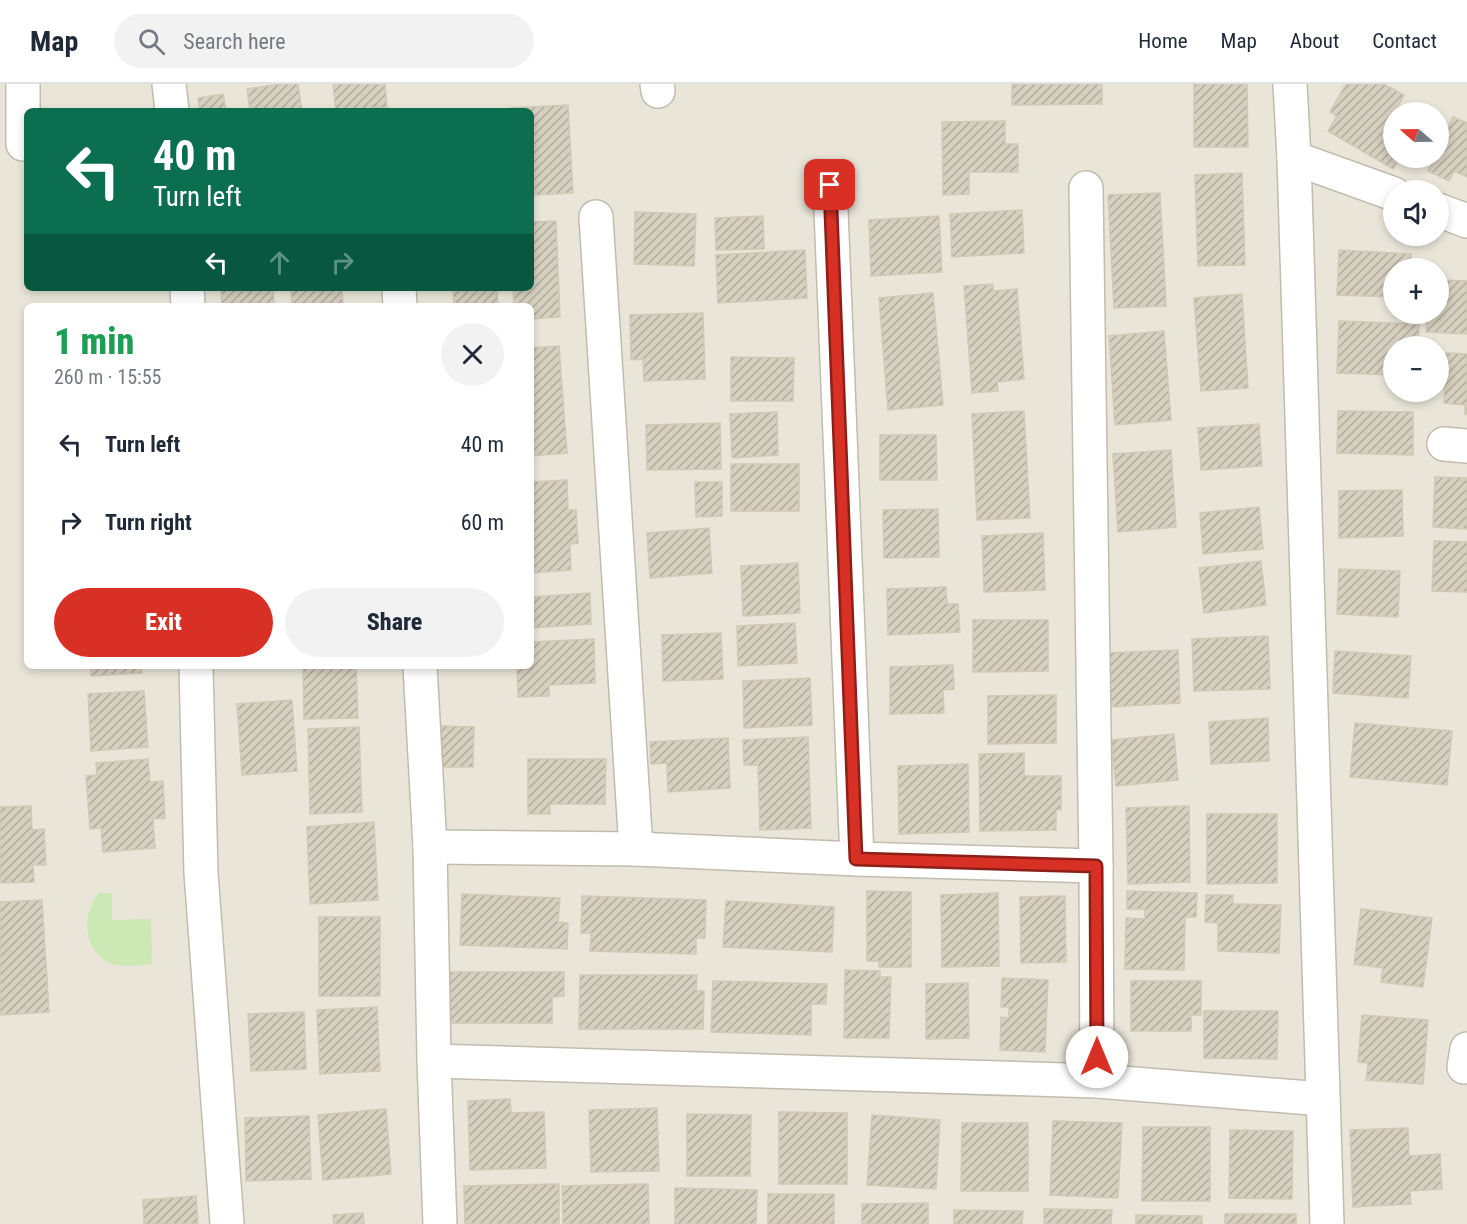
<!DOCTYPE html>
<meta charset="utf-8">
<style>
:root{--surface:#fff;--page:#f2f2f3;--text:#1f2937;--muted:#747a83;--line:#e0e1e3;--accent:#d93025}
body{margin:0;font-family:"Roboto Condensed",sans-serif;background:var(--page);color:var(--text);height:100vh;display:flex;flex-direction:column;font-size:22px;white-space:nowrap}
*{box-sizing:border-box;margin:0}
p{font-size:20px;color:var(--muted)}
.icon{flex:none;width:33px;height:33px;fill:none;stroke:currentColor;stroke-width:2;stroke-linecap:round;stroke-linejoin:round}
.map{position:relative;flex:1;overflow:hidden}
.details{position:absolute;left:24px;top:219px;width:510px;height:366px;display:flex;flex-direction:column;background:var(--surface);border-radius:9px;box-shadow:0 3px 9px #0003}
.details>*{flex:none}
.top-card{position:absolute;left:24px;top:24px;width:510px;height:183px;border-radius:9px;box-shadow:0 3px 9px #0003;background:#0b6e4f;color:#fff;overflow:hidden}
.needle{width:39px;rotate:290deg}
.buttons{position:absolute;left:1383px;top:18px;display:grid;gap:12px}
.buttons a{display:grid;place-items:center;width:66px;height:66px;border-radius:50%;background:var(--surface);box-shadow:0 3px 9px #0003;font-size:30px}
.pin{position:absolute;display:grid;place-items:center;width:51px;height:51px;color:#fff;margin:-26px;border-radius:12px;box-shadow:0 3px 9px #0006}
.me{position:absolute;width:66px;margin:-33px;rotate:0deg;stroke-linejoin:round;filter:drop-shadow(0 0 4px #0008)}
.turn{display:flex;align-items:center;gap:21px;height:126px;padding:0 30px;font-size:27px}
.turn .icon{width:78px;height:78px;stroke-width:2.5}
.turn b{display:block;font-size:42px;line-height:51px}
.lanes{display:flex;align-items:center;height:57px;padding:0 30px;background:#0003;justify-content:center;gap:30px;direction:ltr}
.lanes .off{opacity:.35}
.round{display:grid;place-items:center;flex:none;width:63px;height:63px;border-radius:32px;background:var(--page)}
.head{display:flex;align-items:center;justify-content:space-between;height:102px;padding:0 30px}
h1{font-size:36px;font-weight:800;line-height:45px;color:#1e9e55}
.primary-button{display:flex;gap:12px;margin-top:auto;padding:12px 30px}
.primary-button a{flex:1;height:69px;border-radius:36px;background:var(--accent);color:#fff;font-size:24px;font-weight:800;line-height:69px;text-align:center}
.primary-button a+a{background:var(--page);color:var(--text)}
ul{padding:0;list-style:none}
li{display:flex;align-items:center;gap:18px;height:78px;padding:0 30px}
li div{flex:1}
li b{display:block;font-size:22px}
li em{font-style:normal}
header{display:flex;align-items:center;gap:36px;box-sizing:border-box;height:84px;padding:0 30px;background:var(--surface);border-bottom:2px solid var(--line)}
header strong{font-size:28px}
nav{display:flex;gap:33px;margin-inline-start:auto;font-size:21px}
.search{width:420px;height:54px;background:var(--page);display:flex;align-items:center;gap:15px;box-sizing:border-box;padding:0 21px;border-radius:33px;color:var(--muted);font-size:22px}
.map>svg:first-child{display:block}
</style>
<header>
<strong>Map</strong>
<div class="search"><svg class="icon" aria-label="search" viewBox="0 0 24 24"><circle cx="10" cy="10" r="6"/><path d="M15 15l6 6"/></svg>Search here</div>
<nav><a>Home</a><a>Map</a><a>About</a><a>Contact</a></nav>
</header>
<div class="map">
<svg width="1467" height="1140" viewBox="0 0 1467 1140">
<defs>
<pattern id="building-hatch" width="6" height="6" patternUnits="userSpaceOnUse" patternTransform="scale(1.5)"><rect width="6" height="6" fill="#d7d0c0"/><path d="M-1 1l2-2M0 6l6-6M5 7l2-2" fill="none" stroke="#b0ab9d"/></pattern>
</defs>
<rect width="100%" height="100%" fill="#f5f3eb"/>
<path fill="#e9e6d9" fill-rule="evenodd" d="M0,0H1467V1140H0ZM27,27H531V204H27ZM1394,28H1438V74H1394ZM1394,106H1438V152H1394ZM1394,184H1438V230H1394ZM27,222H531V582H27ZM1394,262H1438V308H1394Z"/>
<path fill="#cbe8b5" d="M99,809H112V836L151,835L152,880C142,881 128,883 118,881C84,875 79,832 99,809Z"/>
<g fill="url(#building-hatch)" stroke="#d1c9b4" stroke-width="1.5">
<polygon points="281,0 298,0 302,27 250,27 247,5"/>
<polygon points="333,0 385,0 387,23 336,27"/>
<polygon points="1012,0 1102,0 1102,20 1012,21"/>
<polygon points="1194,0 1247,0 1248,63 1194,63"/>
<polygon points="1346,0 1384,0 1404,11 1398,22 1408,28 1394,28 1394,74 1400,74 1393,85 1328,47 1337,32 1330,28"/>
<polygon points="223,10 226,27 200,27 198,14"/>
<polygon points="568,21 573,109 531,111 531,27 511,27 510,24"/>
<polygon points="1453,33 1467,39 1467,93 1454,87 1449,97 1428,87 1435,74 1438,74 1438,65"/>
<polygon points="1005,37 1005,60 1018,60 1018,88 969,88 969,110 943,111 942,38"/>
<polygon points="1242,89 1245,181 1198,182 1195,91"/>
<polygon points="1160,109 1166,222 1114,224 1108,111"/>
<polygon points="1022,126 1024,169 952,173 950,130"/>
<polygon points="635,128 696,130 694,182 634,180"/>
<polygon points="763,132 764,165 716,166 715,134"/>
<polygon points="939,132 942,188 871,192 869,136"/>
<polygon points="556,137 560,233 531,235 531,222 514,222 513,204 531,204 531,138"/>
<polygon points="805,166 807,214 718,219 716,171"/>
<polygon points="1339,166 1411,170 1411,184 1394,184 1394,213 1337,211"/>
<polygon points="1438,196 1467,197 1467,250 1426,248 1427,230 1438,230"/>
<polygon points="993,200 993,207 1017,205 1024,295 997,298 998,307 972,309 964,202"/>
<polygon points="221,204 273,204 274,222 222,222"/>
<polygon points="342,204 343,222 292,222 291,205"/>
<polygon points="453,204 497,204 498,222 454,222"/>
<polygon points="933,209 943,321 888,326 879,214"/>
<polygon points="1242,210 1248,304 1201,307 1194,214"/>
<polygon points="703,229 705,295 644,297 643,275 631,276 630,231"/>
<polygon points="1339,237 1419,240 1418,262 1394,262 1394,291 1337,289"/>
<polygon points="1164,247 1171,336 1115,341 1109,252"/>
<polygon points="559,262 567,369 531,372 531,264"/>
<polygon points="1446,269 1467,270 1467,330 1465,330 1465,321 1444,319"/>
<polygon points="731,273 794,274 793,317 731,317"/>
<polygon points="1024,327 1030,434 977,436 972,330"/>
<polygon points="1338,327 1413,328 1413,371 1337,369"/>
<polygon points="777,328 778,371 732,374 730,330"/>
<polygon points="720,339 721,385 647,386 646,341"/>
<polygon points="1259,340 1262,382 1201,386 1198,344"/>
<polygon points="880,351 936,351 937,396 880,396"/>
<polygon points="1171,366 1176,443 1118,448 1113,370"/>
<rect x="731" y="380" width="68" height="47"/>
<polygon points="1435,393 1467,394 1467,445 1433,443"/>
<polygon points="567,396 568,426 576,426 578,459 570,460 571,486 531,489 531,398"/>
<polygon points="695,398 722,398 722,432 696,433"/>
<polygon points="1402,406 1403,452 1339,454 1339,407"/>
<polygon points="1259,423 1263,465 1203,470 1200,429"/>
<polygon points="938,425 939,473 884,474 883,426"/>
<polygon points="709,444 712,489 650,494 647,449"/>
<polygon points="1043,449 1045,506 984,508 982,452"/>
<polygon points="1434,457 1467,458 1467,508 1432,507"/>
<polygon points="1261,477 1266,521 1204,529 1199,484"/>
<polygon points="798,479 800,529 743,532 741,482"/>
<polygon points="1339,485 1400,487 1398,533 1337,530"/>
<polygon points="946,503 947,520 958,520 960,548 888,551 887,505"/>
<polygon points="590,509 591,540 531,544 531,513"/>
<polygon points="973,536 1048,536 1048,587 973,588"/>
<polygon points="795,539 797,579 738,582 737,542"/>
<polygon points="721,549 723,595 663,597 662,551"/>
<polygon points="1268,552 1270,605 1194,607 1192,555"/>
<polygon points="594,555 595,599 549,601 549,612 518,613 517,582 531,582 531,558"/>
<polygon points="1178,566 1180,619 1108,623 1105,569"/>
<polygon points="1335,567 1411,572 1408,614 1333,609"/>
<polygon points="953,581 954,605 943,606 944,629 890,630 890,583"/>
<polygon points="91,582 141,582 142,589 91,592"/>
<polygon points="303,582 356,582 358,634 304,635"/>
<polygon points="810,594 812,641 744,644 743,597"/>
<polygon points="144,607 148,663 91,667 88,610"/>
<polygon points="1056,611 1056,659 988,660 988,612"/>
<polygon points="292,616 297,687 242,691 237,620"/>
<polygon points="1268,634 1269,677 1211,680 1209,638"/>
<polygon points="1355,639 1452,647 1447,701 1350,693"/>
<polygon points="440,642 474,643 473,683 440,683"/>
<polygon points="359,643 362,728 310,730 308,645"/>
<polygon points="1174,650 1178,696 1116,702 1111,656"/>
<polygon points="808,653 811,744 760,746 758,681 744,681 743,656"/>
<polygon points="728,654 730,704 668,708 667,679 651,680 650,658"/>
<polygon points="1024,669 1024,692 1061,692 1061,726 1056,726 1056,746 980,747 979,670"/>
<polygon points="148,675 150,698 163,697 165,734 153,735 155,764 103,768 101,744 90,745 86,692 97,691 96,679"/>
<polygon points="528,675 606,675 605,720 550,720 550,730 528,730"/>
<polygon points="968,680 969,748 899,750 898,682"/>
<polygon points="31,722 32,746 44,745 46,781 33,781 34,798 0,799 0,723"/>
<polygon points="1189,722 1190,798 1128,800 1126,724"/>
<polygon points="1207,730 1277,730 1277,799 1207,800"/>
<polygon points="374,738 378,816 310,820 307,743"/>
<polygon points="867,807 911,808 911,883 879,883 879,877 867,877"/>
<polygon points="1127,807 1197,809 1196,833 1185,833 1184,886 1125,885 1126,834 1145,835 1145,825 1127,825"/>
<polygon points="998,809 999,882 942,883 941,811"/>
<polygon points="462,810 560,814 558,838 568,839 567,865 460,861"/>
<polygon points="1206,811 1233,811 1233,820 1281,821 1279,869 1218,867 1218,839 1205,838"/>
<polygon points="582,812 706,816 705,854 696,854 696,870 590,867 591,849 581,849"/>
<polygon points="1065,812 1066,878 1021,879 1020,813"/>
<polygon points="42,816 49,928 0,931 0,818"/>
<polygon points="726,817 834,823 832,868 723,863"/>
<polygon points="1361,825 1432,834 1423,903 1381,898 1383,884 1354,880"/>
<rect x="319" y="833" width="61" height="79"/>
<polygon points="845,886 880,887 880,893 891,893 889,954 844,954"/>
<polygon points="445,888 564,888 564,912 552,913 552,939 445,939"/>
<polygon points="580,891 697,891 696,907 704,907 703,945 579,945"/>
<polygon points="1002,894 1048,896 1045,968 1000,966 1001,933 1009,934 1009,923 1001,923"/>
<polygon points="713,897 827,900 826,920 811,920 811,951 711,948"/>
<polygon points="1131,897 1201,897 1201,931 1191,931 1191,947 1131,947"/>
<polygon points="968,899 969,954 926,955 926,900"/>
<polygon points="377,923 380,987 320,990 317,926"/>
<polygon points="1204,927 1278,927 1277,975 1204,974"/>
<polygon points="304,928 306,985 251,987 248,930"/>
<polygon points="1362,931 1428,936 1423,1000 1366,996 1368,979 1358,978"/>
<polygon points="510,1015 511,1029 544,1028 546,1084 470,1086 468,1017"/>
<polygon points="657,1024 659,1087 591,1088 589,1026"/>
<polygon points="386,1025 391,1090 323,1096 318,1031"/>
<polygon points="779,1028 847,1029 847,1100 779,1100"/>
<polygon points="687,1030 751,1031 750,1092 687,1092"/>
<polygon points="872,1031 940,1036 936,1105 867,1101"/>
<polygon points="309,1032 311,1095 246,1097 245,1034"/>
<polygon points="1053,1037 1122,1039 1118,1114 1050,1111"/>
<polygon points="962,1039 1028,1039 1028,1107 961,1107"/>
<polygon points="1143,1043 1210,1043 1210,1117 1142,1117"/>
<polygon points="1408,1044 1409,1072 1440,1070 1442,1105 1410,1107 1411,1120 1353,1123 1350,1046"/>
<polygon points="1230,1046 1293,1047 1292,1115 1229,1114"/>
<polygon points="559,1100 559,1140 465,1140 464,1102"/>
<polygon points="648,1100 649,1140 563,1140 562,1102"/>
<polygon points="675,1104 757,1106 756,1140 675,1140"/>
<rect x="768" y="1110" width="66" height="30"/>
<polygon points="196,1112 198,1140 144,1140 143,1116"/>
<polygon points="928,1119 928,1140 862,1140 862,1120"/>
<polygon points="1044,1125 1112,1126 1111,1140 1044,1140"/>
<polygon points="954,1126 1023,1127 1022,1140 954,1140"/>
<polygon points="363,1129 364,1140 334,1140 333,1131"/>
<rect x="1225" y="1130" width="71" height="10"/>
<polygon points="1136,1131 1202,1132 1202,1140 1136,1140"/>
</g>
<g fill="none" stroke-linecap="round" stroke-linejoin="round">
<g stroke="#c1bcad" stroke-width="36">
<g id="minor">
<polyline points="169,0 172,27"/>
<polyline points="657,0 658,7"/>
<polyline points="1290,0 1294,74 1327,1140"/>
<polyline points="23,60 23,0"/>
<polyline points="1294,74 1394,110"/>
<polyline points="830,101 857,775"/>
<polyline points="1086,104 1096,782 1097,997"/>
<polyline points="1438,126 1467,137"/>
<polyline points="596,133 636,765"/>
<polyline points="187,204 188,222"/>
<polyline points="399,204 400,222"/>
<polyline points="1444,360 1467,362"/>
<polyline points="196,582 201,789 227,1140"/>
<polyline points="420,582 430,763 434,977 440,1140"/>
<polyline points="430,763 636,765 857,775 1096,782"/>
<polyline points="434,977 1097,997 1323,1015"/>
<polyline points="1464,983 1467,965"/>
</g>
</g>
<use href="#minor" stroke="#fff" stroke-width="33"/>
</g>
<g fill="none" stroke-linecap="round" stroke-linejoin="round">
<g stroke="#8d1f18" stroke-width="15">
<polyline id="route" points="830,101 856,775 1096,782 1097,973"/>
</g>
<use href="#route" stroke="#d93025" stroke-width="10"/>
</g>
</svg>
<div class="buttons">
<a><svg class="needle" viewBox="-14 -14 28 28"><path d="M0-13l5 13h-10z" fill="#e53935"/><path d="M0 13l5-13h-10z" fill="#747a83"/></svg></a>
<a><svg class="icon" aria-label="sound" viewBox="0 0 24 24"><path d="M4 9h4l5-4v14l-5-4H4zM17 9q2 3 0 6"/></svg></a>
<a>+</a>
<a>−</a>
</div>
<div class="pin" style="left:830px;top:101px;background:#d93025"><svg class="icon" aria-label="arrive" viewBox="0 0 24 24"><path d="M6 21V4h12l-3 4 3 4H6"/></svg></div>
<svg class="me" style="left:1097px;top:973px" viewBox="-20 -20 40 40"><circle r="19" fill="#fff"/><path d="M0-13L10 11 0 6-10 11z" fill="#d93025"/></svg>
<div class="top-card">
<div class="turn"><svg class="icon" aria-label="left" viewBox="0 0 24 24"><path d="M17 20v-9H6M10 6l-5 5 5 5"/></svg><div><b>40 m</b>Turn left</div></div>
<div class="lanes"><svg class="icon" aria-label="left" viewBox="0 0 24 24"><path d="M17 20v-9H6M10 6l-5 5 5 5"/></svg><svg class="icon off" aria-label="ahead" viewBox="0 0 24 24"><path d="M12 20V5M6 11l6-6 6 6"/></svg><svg class="icon off" aria-label="right" viewBox="0 0 24 24"><path d="M7 20v-9h11M14 6l5 5-5 5"/></svg></div>
</div>
<section class="details">
<div class="head"><div><h1>1 min</h1><p>260 m · 15:55</p></div><a class="round"><svg class="icon" aria-label="close" viewBox="0 0 24 24"><path d="M6 6l12 12M18 6L6 18"/></svg></a></div>
<ul>
<li><svg class="icon" aria-label="left" viewBox="0 0 24 24"><path d="M17 20v-9H6M10 6l-5 5 5 5"/></svg><div><b>Turn left</b></div><em>40 m</em></li>
<li><svg class="icon" aria-label="right" viewBox="0 0 24 24"><path d="M7 20v-9h11M14 6l5 5-5 5"/></svg><div><b>Turn right</b></div><em>60 m</em></li>
</ul>
<div class="primary-button"><a>Exit</a><a>Share</a></div>
</section>
</div>
